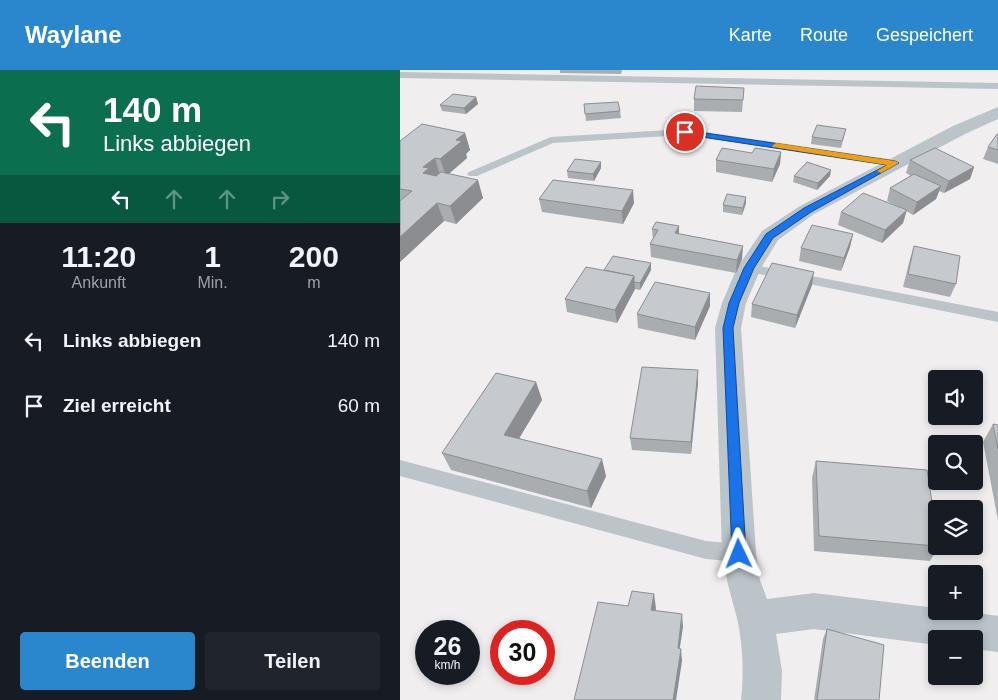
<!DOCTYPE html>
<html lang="de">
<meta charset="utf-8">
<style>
:root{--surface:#171b24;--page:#20242c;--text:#f1f3f6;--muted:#9ea1a6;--accent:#2a87cd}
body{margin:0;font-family:Arial,sans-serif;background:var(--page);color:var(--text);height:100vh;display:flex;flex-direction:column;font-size:19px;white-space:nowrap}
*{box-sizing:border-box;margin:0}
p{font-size:16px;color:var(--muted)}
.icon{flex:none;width:28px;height:28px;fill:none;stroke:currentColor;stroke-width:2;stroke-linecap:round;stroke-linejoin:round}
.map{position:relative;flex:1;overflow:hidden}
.panel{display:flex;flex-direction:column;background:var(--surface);width:400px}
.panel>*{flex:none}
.guide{background:#0b6e4f;color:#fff;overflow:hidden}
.buttons{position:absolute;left:528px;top:300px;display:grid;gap:10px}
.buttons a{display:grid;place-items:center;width:55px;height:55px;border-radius:5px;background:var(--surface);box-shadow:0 2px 8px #0003;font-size:25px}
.speed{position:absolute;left:15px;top:550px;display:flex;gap:10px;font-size:25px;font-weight:700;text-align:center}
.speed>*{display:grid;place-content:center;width:65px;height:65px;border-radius:50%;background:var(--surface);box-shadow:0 2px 8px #0003;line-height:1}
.speed small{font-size:12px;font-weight:400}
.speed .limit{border:8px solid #d22;background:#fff;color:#111}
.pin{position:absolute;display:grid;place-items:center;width:42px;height:42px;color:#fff;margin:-21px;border:2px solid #fff;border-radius:50%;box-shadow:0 1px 5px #0007}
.me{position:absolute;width:55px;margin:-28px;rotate:358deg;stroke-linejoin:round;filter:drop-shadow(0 0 4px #0008)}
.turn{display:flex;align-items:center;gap:18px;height:105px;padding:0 20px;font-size:22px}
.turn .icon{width:65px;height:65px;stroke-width:2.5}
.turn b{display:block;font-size:35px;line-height:42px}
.lanes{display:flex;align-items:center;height:48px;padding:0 20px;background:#0003;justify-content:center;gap:25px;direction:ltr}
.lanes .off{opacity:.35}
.eta{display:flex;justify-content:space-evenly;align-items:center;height:85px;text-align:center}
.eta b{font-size:30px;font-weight:600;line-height:35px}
.cta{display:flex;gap:10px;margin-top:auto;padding:10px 20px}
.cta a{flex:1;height:58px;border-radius:5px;background:var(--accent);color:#fff;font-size:20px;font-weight:600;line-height:58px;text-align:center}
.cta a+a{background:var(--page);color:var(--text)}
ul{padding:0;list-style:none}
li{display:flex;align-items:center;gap:15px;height:65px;padding:0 20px}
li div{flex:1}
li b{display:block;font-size:19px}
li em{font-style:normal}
header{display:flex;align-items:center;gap:30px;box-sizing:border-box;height:70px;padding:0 25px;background:var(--accent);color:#fff}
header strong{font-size:24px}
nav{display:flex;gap:28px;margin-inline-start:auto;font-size:18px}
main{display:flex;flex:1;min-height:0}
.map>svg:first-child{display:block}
</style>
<header>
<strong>Waylane</strong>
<nav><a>Karte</a><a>Route</a><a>Gespeichert</a></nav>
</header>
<main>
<section class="panel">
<div class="guide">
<div class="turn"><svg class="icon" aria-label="left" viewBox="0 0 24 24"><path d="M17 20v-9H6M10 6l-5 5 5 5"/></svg><div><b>140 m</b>Links abbiegen</div></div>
<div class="lanes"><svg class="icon" aria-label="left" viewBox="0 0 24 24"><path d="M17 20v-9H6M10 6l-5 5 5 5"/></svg><svg class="icon off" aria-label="ahead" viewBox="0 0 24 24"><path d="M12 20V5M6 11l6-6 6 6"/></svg><svg class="icon off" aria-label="ahead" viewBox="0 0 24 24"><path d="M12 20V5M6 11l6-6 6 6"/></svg><svg class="icon off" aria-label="right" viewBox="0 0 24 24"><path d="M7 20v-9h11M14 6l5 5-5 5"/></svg></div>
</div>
<div class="eta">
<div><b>11:20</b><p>Ankunft</p></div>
<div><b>1</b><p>Min.</p></div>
<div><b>200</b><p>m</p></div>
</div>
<ul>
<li><svg class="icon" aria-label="left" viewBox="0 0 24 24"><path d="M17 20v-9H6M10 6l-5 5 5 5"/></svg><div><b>Links abbiegen</b></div><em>140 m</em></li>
<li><svg class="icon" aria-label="arrive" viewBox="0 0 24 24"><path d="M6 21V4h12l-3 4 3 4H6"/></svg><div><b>Ziel erreicht</b></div><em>60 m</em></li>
</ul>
<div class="cta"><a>Beenden</a><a>Teilen</a></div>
</section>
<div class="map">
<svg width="598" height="630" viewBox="0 0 598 630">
<rect width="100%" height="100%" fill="#f0eeee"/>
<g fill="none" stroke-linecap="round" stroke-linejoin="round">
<g fill="#bac4c9" fill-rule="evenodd">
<polygon points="0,2 598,13 598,19 0,8"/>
<polygon points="285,59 495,90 501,93 495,96 285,65 153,73 77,106 69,106 67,104 69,102 151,67"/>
<polygon points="349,194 598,242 598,252 344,201 342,198 344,195"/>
<polygon points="0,390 306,471 339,474 346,476 349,483 346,490 339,492 306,489 0,406"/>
</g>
<path fill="#bac4c9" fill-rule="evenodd" d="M598,37V49L565,64L414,144L378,170L361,198L346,233L341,258L356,483L360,510L367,529L414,523L536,538V541H563L598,546V582L574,579V569H536V575L414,559L376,564L382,601L381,630H341C344,603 343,575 337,548C331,526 325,506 322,483L315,258L322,233L337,198L362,161L400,136L553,56Z"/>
</g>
<g fill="#aaadb0">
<polygon points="160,0 222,0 221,4 160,3"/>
<polygon points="344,18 342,42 294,41 294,29"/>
<polygon points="76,27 78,34 66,44 42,41 40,35"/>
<polygon points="184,34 220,41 221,48 186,51"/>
<polygon points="446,59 441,78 411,74 412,67"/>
<polygon points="65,63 70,80 66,84 67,88 49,104 83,128 56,154 44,151 0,192 0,71"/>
<polygon points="598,64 598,94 583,89 588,77"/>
<polygon points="381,82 380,94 372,112 316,102 316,90 352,83"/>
<polygon points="510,90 574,97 570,109 544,123 539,121 536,129 513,145 506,141 503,153 482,173 438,155 441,142 497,136 487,131 490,118 511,106 506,103"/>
<polygon points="201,92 201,98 194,111 168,108 167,101"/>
<polygon points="394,106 430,106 417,120 393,112"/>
<polygon points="346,127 346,133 342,145 323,142 323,135"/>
<polygon points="139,129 234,133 223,154 142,142"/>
<polygon points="252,159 279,164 342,189 336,203 251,187 250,174 253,170"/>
<polygon points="453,164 450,177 441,201 399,191 401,178"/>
<polygon points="514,176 556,214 550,227 503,217 510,189"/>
<polygon points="204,200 251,200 240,220 235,219 217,253 167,242 165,229"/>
<polygon points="412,215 395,258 351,247 352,234"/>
<polygon points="310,223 310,236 295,270 238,258 237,244"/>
<polygon points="298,300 298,313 291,384 232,380 230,368"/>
<polygon points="136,312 142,330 119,368 206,406 191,438 51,400 42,383"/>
<polygon points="593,354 598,355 598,450 583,372"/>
<polygon points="416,391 536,458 536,476 539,476 530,491 414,481 412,408"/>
<polygon points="427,559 479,630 414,630 423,569"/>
</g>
<g fill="#8b8d90">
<polygon points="76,27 78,34 66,44 64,38"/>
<polygon points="65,63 70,80 66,84 67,88 46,106 40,89 56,70"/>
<polygon points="381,82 380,94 372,112 374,99"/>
<polygon points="35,88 40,105 35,116 23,103 23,97"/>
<polygon points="201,92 201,98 194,111 193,104"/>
<polygon points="574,97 570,109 544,123 549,111"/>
<polygon points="431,100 430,106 417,120 418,113"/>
<polygon points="78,110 83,128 56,154 50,136"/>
<polygon points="541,116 536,129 513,145 517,132"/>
<polygon points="233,120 234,133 223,154 222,141"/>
<polygon points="346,127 346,133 342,145 343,138"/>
<polygon points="37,133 44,151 0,192 0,167"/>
<polygon points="507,140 503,153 482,173 485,160"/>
<polygon points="279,156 279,169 275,163"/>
<polygon points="453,164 450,177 441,201 444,188"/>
<polygon points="343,176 342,189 336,203 337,190"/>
<polygon points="251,193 251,200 240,220 240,213"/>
<polygon points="414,202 412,215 395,258 397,245"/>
<polygon points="234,206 235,219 217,253 215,240"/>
<polygon points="310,223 310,236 295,270 295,257"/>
<polygon points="298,300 298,313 291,384 291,372"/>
<polygon points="136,312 142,330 111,382 104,365"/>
<polygon points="202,389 206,406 191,438 187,421"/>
<polygon points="254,524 256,538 253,553 251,540"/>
<polygon points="282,544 283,557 278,590 278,578"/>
<polygon points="281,579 282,591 276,630 273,630"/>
</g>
<g fill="#c6c9cd" stroke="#8b8d90">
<polygon points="296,16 344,18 343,30 294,29"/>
<polygon points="53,24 76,27 64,38 40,35"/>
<polygon points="218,32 220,41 185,44 184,34"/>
<polygon points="22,54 65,63 56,70 62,71 40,89 35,88 23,97 29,98 23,103 36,106 41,102 78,110 50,136 37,133 0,167 0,131 12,121 0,119 0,71"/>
<polygon points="417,55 446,59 442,71 412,67"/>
<polygon points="597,64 598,64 598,80 588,77"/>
<polygon points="322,78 352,83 355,78 381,82 374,99 316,90"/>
<polygon points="535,78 574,97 549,111 510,90"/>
<polygon points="175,89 201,92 193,104 167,101"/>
<polygon points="407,92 431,100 418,113 394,106"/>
<polygon points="514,104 541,116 517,132 490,118"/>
<polygon points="153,110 233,120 222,141 139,129"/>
<polygon points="463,123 507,140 485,160 441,142"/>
<polygon points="327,124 346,127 343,138 323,135"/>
<polygon points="256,152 279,156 275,163 343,176 337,190 250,174 258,160 252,159"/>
<polygon points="412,155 453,164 444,188 401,178"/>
<polygon points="514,176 560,186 556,214 508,204"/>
<polygon points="213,186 251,193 240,213 234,212 234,206 204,200"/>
<polygon points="372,193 414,202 397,245 352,234"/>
<polygon points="186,197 234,206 215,240 165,229"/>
<polygon points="255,212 310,223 295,257 237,244"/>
<polygon points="242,297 298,300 291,372 230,368"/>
<polygon points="96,303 136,312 104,365 202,389 187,421 42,383"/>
<polygon points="593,354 598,355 598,379"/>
<polygon points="416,391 527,400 536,458 536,476 419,466"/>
<polygon points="232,521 254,524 251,540 282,544 278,578 281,579 273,630 174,630 198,532 228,536"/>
<polygon points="427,559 484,575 479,630 417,630"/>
</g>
<polygon fill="#1a73e8" stroke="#114b97" points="285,60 495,91 499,93 411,142 373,168 354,198 339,233 333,258 346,484 344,488 339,490 334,488 332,484 323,258 329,233 344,198 366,164 404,138 487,95 282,64 281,62"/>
<polygon fill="#f59e0b" points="376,73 495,91 499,93 481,103 477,101 487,95 373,77 372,76"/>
</svg>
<div class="buttons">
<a><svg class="icon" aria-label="sound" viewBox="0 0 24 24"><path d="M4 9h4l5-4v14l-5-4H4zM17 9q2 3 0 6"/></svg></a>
<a><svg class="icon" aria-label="search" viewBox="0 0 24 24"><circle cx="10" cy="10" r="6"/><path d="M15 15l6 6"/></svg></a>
<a><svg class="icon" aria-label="layers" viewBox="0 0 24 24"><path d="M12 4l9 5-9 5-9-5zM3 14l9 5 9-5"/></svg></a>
<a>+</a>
<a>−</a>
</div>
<div class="speed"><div>26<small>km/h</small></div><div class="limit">30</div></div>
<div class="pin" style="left:285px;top:62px;background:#d93025"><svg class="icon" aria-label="arrive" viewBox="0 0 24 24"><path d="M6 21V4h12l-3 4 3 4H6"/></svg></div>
<svg class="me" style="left:339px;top:484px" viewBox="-20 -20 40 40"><path d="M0-17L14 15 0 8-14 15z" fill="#1a73e8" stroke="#fff" stroke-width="4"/></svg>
</div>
</main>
